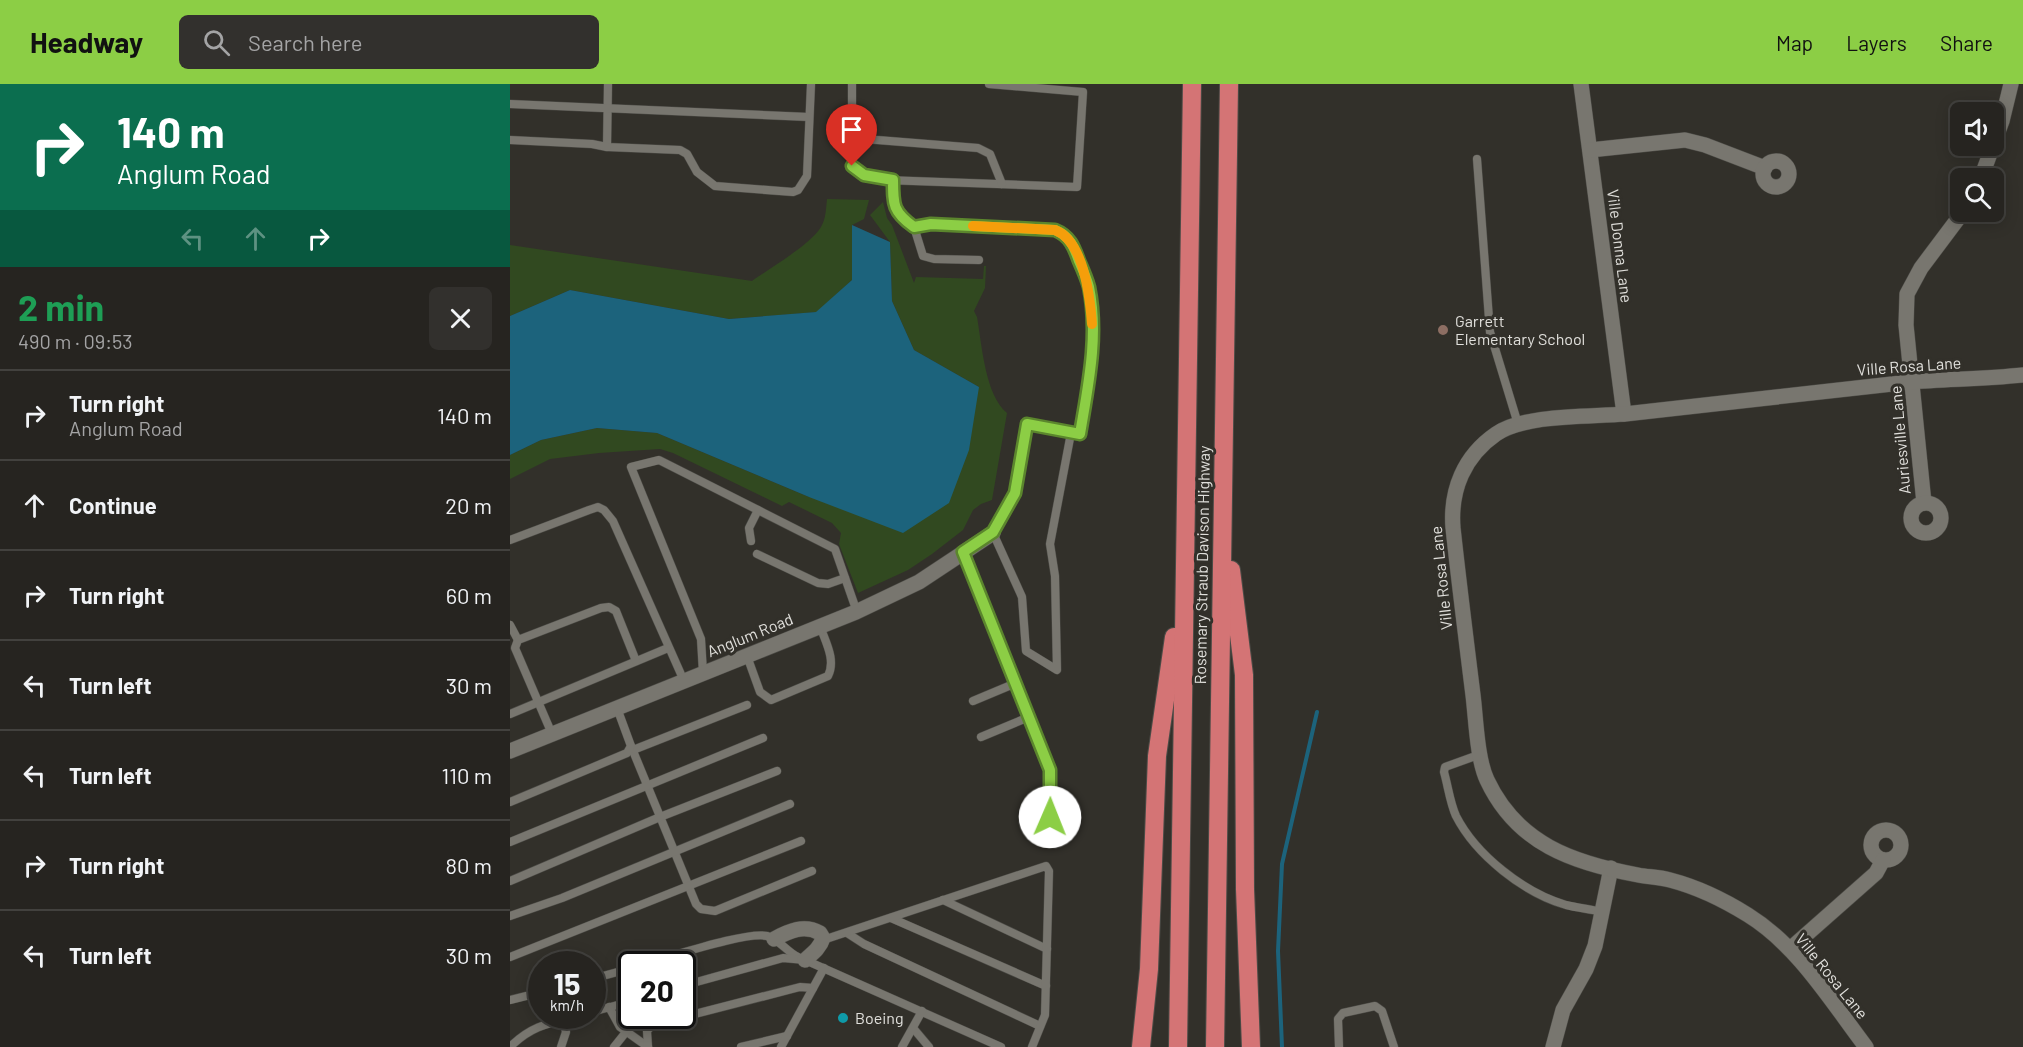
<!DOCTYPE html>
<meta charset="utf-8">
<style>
:root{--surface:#262420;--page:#32302d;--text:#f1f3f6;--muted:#a4a4a5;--line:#42413e;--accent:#8cce45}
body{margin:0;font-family:Barlow,sans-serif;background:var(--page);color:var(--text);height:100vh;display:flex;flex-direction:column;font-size:22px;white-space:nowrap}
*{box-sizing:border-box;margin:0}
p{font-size:20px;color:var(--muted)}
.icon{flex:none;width:33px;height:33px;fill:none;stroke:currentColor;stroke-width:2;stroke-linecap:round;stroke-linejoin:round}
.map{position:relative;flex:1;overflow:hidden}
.sheet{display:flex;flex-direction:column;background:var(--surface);width:510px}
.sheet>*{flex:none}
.top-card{background:#0b6e4f;color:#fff;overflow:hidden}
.fabs{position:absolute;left:1440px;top:18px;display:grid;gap:12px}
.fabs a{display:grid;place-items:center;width:54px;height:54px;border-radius:9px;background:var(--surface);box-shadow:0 3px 15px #0003,0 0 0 2px var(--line);font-size:30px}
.speed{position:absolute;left:18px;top:867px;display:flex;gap:12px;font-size:30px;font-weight:700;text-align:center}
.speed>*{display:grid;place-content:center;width:78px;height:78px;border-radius:50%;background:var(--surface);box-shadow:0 3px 15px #0003,0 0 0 2px var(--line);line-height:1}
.speed small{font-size:15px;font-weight:400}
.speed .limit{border:3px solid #111;border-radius:9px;background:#fff;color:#111}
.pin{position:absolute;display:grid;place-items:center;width:51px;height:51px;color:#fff;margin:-62px -26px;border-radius:50% 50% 50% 0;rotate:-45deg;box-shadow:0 0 6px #0007}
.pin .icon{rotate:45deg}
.me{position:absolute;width:66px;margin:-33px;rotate:1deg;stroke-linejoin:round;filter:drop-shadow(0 0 4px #0008)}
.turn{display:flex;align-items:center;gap:21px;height:126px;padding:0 18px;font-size:27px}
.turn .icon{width:78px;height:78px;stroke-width:2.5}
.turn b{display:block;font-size:42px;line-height:51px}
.lanes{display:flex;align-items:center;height:57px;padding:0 18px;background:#0003;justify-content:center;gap:30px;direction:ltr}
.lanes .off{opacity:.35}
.round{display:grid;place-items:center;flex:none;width:63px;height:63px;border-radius:9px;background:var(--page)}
.head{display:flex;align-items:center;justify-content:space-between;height:102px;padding:0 18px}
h1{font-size:36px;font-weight:700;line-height:45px;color:#1e9e55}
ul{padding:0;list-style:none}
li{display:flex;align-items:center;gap:18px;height:90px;padding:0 18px;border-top:2px solid var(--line)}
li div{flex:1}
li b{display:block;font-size:22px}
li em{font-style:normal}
header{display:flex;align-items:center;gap:36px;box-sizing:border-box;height:84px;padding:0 30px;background:var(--accent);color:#111}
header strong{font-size:28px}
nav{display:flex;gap:33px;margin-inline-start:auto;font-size:21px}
.search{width:420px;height:54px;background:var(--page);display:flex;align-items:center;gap:15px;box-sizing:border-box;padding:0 21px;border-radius:9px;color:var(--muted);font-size:22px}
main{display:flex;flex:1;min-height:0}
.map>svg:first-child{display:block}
</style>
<header>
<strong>Headway</strong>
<div class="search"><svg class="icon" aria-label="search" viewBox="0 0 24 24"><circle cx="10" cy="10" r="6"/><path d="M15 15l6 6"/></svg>Search here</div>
<nav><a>Map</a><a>Layers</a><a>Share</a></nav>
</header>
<main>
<section class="sheet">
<div class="top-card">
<div class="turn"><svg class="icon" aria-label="right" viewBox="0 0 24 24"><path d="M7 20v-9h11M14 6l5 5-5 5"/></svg><div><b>140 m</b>Anglum Road</div></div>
<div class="lanes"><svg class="icon off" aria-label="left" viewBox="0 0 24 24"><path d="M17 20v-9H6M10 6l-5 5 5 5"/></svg><svg class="icon off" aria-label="ahead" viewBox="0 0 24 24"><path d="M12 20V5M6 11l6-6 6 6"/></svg><svg class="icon" aria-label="right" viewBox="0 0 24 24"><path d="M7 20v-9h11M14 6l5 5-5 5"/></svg></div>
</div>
<div class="head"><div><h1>2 min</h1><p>490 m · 09:53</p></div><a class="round"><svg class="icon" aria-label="close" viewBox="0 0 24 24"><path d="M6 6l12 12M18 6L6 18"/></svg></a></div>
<ul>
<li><svg class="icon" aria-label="right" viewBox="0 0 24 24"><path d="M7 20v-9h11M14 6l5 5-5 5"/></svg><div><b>Turn right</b><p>Anglum Road</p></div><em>140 m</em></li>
<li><svg class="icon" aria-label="ahead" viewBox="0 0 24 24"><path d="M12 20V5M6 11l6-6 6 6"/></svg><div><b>Continue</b></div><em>20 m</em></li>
<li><svg class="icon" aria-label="right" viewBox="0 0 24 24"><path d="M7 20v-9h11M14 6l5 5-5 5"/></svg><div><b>Turn right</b></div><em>60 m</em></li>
<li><svg class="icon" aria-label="left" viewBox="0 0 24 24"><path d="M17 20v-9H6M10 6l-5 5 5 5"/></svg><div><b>Turn left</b></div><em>30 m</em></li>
<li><svg class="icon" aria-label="left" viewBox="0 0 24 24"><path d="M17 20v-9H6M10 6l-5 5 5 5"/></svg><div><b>Turn left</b></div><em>110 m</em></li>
<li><svg class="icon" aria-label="right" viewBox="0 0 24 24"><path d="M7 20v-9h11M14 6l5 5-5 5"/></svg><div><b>Turn right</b></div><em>80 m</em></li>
<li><svg class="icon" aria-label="left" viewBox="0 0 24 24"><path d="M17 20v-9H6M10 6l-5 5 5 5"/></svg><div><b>Turn left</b></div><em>30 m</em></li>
</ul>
</section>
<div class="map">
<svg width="1513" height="963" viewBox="0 0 1513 963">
<rect width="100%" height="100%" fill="#32302a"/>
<g fill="#314920">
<path d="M317,115L359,116L354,135L342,141V196L307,228L219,235L60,206L0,232V161L242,197C260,184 300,161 311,143C316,135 316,124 317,115Z"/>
<path d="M373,118L377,134L382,141L404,199L406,193L473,195L474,182H476L475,204L464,227L467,233C472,261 475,311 497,329L482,416L471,420L463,426L453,446L422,470L398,486L348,509L329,460L331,449L322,439L279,418L272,422L163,369L150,365L89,369L40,375L0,395V371L31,356L87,344L147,349L299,413L469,303L404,266L382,217L380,158L360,131Z"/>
</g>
<polygon fill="#1c637c" points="342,141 380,158 382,217 404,266 469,303 459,366 439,419 393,449 299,413 147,349 87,344 31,356 0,371 0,232 60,206 219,235 306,228 342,196"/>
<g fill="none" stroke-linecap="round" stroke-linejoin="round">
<polyline stroke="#1c637c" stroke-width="4" points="772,963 768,867 772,780 807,628"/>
<g stroke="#4d4c47" stroke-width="9">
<g id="lane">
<polyline points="98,0 97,63 170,66 177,70 187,88 205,102 283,108 288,106 297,92 301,0"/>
<polyline points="342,0 342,82 354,91 375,96 567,103 573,8 479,0"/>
<polyline points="0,20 299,33"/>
<polyline points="342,54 468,64 480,70 492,100"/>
<polyline points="0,56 82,60 97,63"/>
<polyline points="967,75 980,248 1008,340"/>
<polyline points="383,96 383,120 390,132 404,143 413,172 424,175 469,176"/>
<path d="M404,143L421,140L545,146C560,152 564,163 569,177C573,186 577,195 579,203C589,252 578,302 570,350L517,340L505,409L483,449L512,513L516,567L547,586L545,492L540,460L561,349"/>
<polyline points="0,456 79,426 88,423 94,426 103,437 174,597"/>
<polyline points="241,457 239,444 248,426"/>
<polyline points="454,468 540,686 540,733"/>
<polyline points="247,470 308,499 318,500 335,494"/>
<polyline points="0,541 8,556"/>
<path d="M237,572L250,608L261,616L318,592C326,576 316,559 310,542"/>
<polyline points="193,589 191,555 121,383 149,376 325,465 347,528"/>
<polyline points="463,617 506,599"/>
<polyline points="0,630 158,564"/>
<polyline points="42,650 5,564 8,556 91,524 99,523 106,527 126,577"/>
<polyline points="471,653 519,633"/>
<polyline points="121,662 186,820 191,825 205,827 302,787"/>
<polyline points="123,666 237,621"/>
<path d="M971,670L935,683L934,688C938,702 940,719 946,732C966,771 1014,809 1056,821C1068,824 1080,825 1092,828"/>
<polyline points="0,718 117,669 121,662 107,624"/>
<polyline points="0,758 253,654"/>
<polyline points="0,797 150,733 267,687"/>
<polyline points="433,816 537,865"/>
<polyline points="0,832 52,814 280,720"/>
<polyline points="381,834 536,902"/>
<polyline points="337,849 354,860 530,942"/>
<polyline points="313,856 536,782 539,787 535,931 522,963"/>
<polyline points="0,873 291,757"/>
<path d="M133,880C158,874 236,847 257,852C269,855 277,868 288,873"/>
<polyline points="82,895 122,884"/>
<polyline points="172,902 273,874 295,876 491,963"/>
<polyline points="0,916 32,908"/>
<polyline points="99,923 110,943 138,963"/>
<polyline points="82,928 122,917"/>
<polyline points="403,944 419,963"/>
<path d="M0,963C22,941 40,939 69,932"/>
<polyline points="51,963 56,948 53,936"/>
<polyline points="104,963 116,948"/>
<polyline points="138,963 137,947 142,941 290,903 303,904"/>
<polyline points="231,963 277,952"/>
<polyline points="271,963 314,884"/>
<polyline points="392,963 412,927"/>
<polyline points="829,963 828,935 833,929 865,922 872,927 884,963"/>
</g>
</g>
<g stroke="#4d4c47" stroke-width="16">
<g id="street">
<polyline points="1071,0 1114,330"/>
<polyline points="1080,66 1175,56 1195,61 1255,84"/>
<circle cx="1266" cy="90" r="13"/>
<polyline points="1471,94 1492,37 1501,0"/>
<polyline points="1414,419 1396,241 1397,210 1411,184 1453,128"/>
<circle cx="1416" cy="434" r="15"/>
<polyline points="0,667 346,528 409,498 483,449"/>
<circle cx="1376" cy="761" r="15"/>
<path d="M264,855C279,847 294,840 310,849L313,854C310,864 303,869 295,876"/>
<polyline points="1280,865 1366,789 1373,776"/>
<polyline points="1043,963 1053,926 1076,885 1085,862 1101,784"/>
<path d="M1356,963C1321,917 1288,862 1238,831C1214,816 1187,803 1160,796C1149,793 1138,793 1128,791C1063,779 1007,760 977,696C967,675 966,635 963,611C956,555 949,499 943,444C940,406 954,372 986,350C1015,330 1080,333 1115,330C1210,320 1305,308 1400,298C1437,295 1475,295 1513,291"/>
</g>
</g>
<g stroke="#4d4c47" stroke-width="20">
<g id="highway">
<polyline points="721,486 734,591 735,805 741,963"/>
<polyline points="631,963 639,885 647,672 664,553"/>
<polyline points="668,963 682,0"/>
<polyline points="705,963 719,0"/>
</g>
</g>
<use href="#lane" stroke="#78766f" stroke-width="8"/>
<use href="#street" stroke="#78766f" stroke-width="15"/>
<use href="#highway" stroke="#d47475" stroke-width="18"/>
</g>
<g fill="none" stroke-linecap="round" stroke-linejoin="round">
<g stroke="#5b862d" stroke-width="15">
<path id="route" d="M342,82L354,91L383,96C383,121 383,128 404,143L421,140L545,146C560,152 564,163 569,177C573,186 577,195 579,203C589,252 578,302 570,350L517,340L505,409L483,448L453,468L540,686V733"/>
</g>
<use href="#route" stroke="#8cce45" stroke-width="10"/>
<path stroke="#f59e0b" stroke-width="10" d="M463,142L545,146C574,157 580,213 582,240"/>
</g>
<circle fill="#8d6e63" stroke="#32302a" stroke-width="2" cx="933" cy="246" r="6"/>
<circle fill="#0f9aa8" stroke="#32302a" stroke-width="2" cx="333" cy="934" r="6"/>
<g text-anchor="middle" stroke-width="6" stroke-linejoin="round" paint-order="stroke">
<g font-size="16" fill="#e0dfdb" stroke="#32302a">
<text transform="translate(1110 162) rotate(83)" y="6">Ville Donna Lane</text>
<text transform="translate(1399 282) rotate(-4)" y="6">Ville Rosa Lane</text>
<text transform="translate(1390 356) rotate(-95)" y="6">Auriesville Lane</text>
<text transform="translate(692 481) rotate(-89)" y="6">Rosemary Straub Davison Highway</text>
<text transform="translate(931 494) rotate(-96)" y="6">Ville Rosa Lane</text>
<text transform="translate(240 551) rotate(-22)" y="6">Anglum Road</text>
<text transform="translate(1322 892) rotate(51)" y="6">Ville Rosa Lane</text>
</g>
<g font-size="16" fill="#e0dfdb" stroke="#32302a" text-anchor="start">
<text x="945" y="243">Garrett<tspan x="945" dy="18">Elementary School</tspan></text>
<text x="345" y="940">Boeing</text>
</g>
</g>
</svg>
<div class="fabs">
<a><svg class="icon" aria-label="sound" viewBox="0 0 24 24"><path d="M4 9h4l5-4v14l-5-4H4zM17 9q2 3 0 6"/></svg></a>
<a><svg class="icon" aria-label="search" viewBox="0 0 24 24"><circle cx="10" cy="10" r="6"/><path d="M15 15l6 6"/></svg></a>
</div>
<div class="speed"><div>15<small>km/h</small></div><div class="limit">20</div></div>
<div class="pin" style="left:342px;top:82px;background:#d93025"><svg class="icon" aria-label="arrive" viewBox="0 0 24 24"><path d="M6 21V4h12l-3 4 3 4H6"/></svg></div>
<svg class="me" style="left:540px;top:733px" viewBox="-20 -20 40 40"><circle r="19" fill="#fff"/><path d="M0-13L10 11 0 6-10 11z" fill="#8cce45"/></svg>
</div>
</main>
